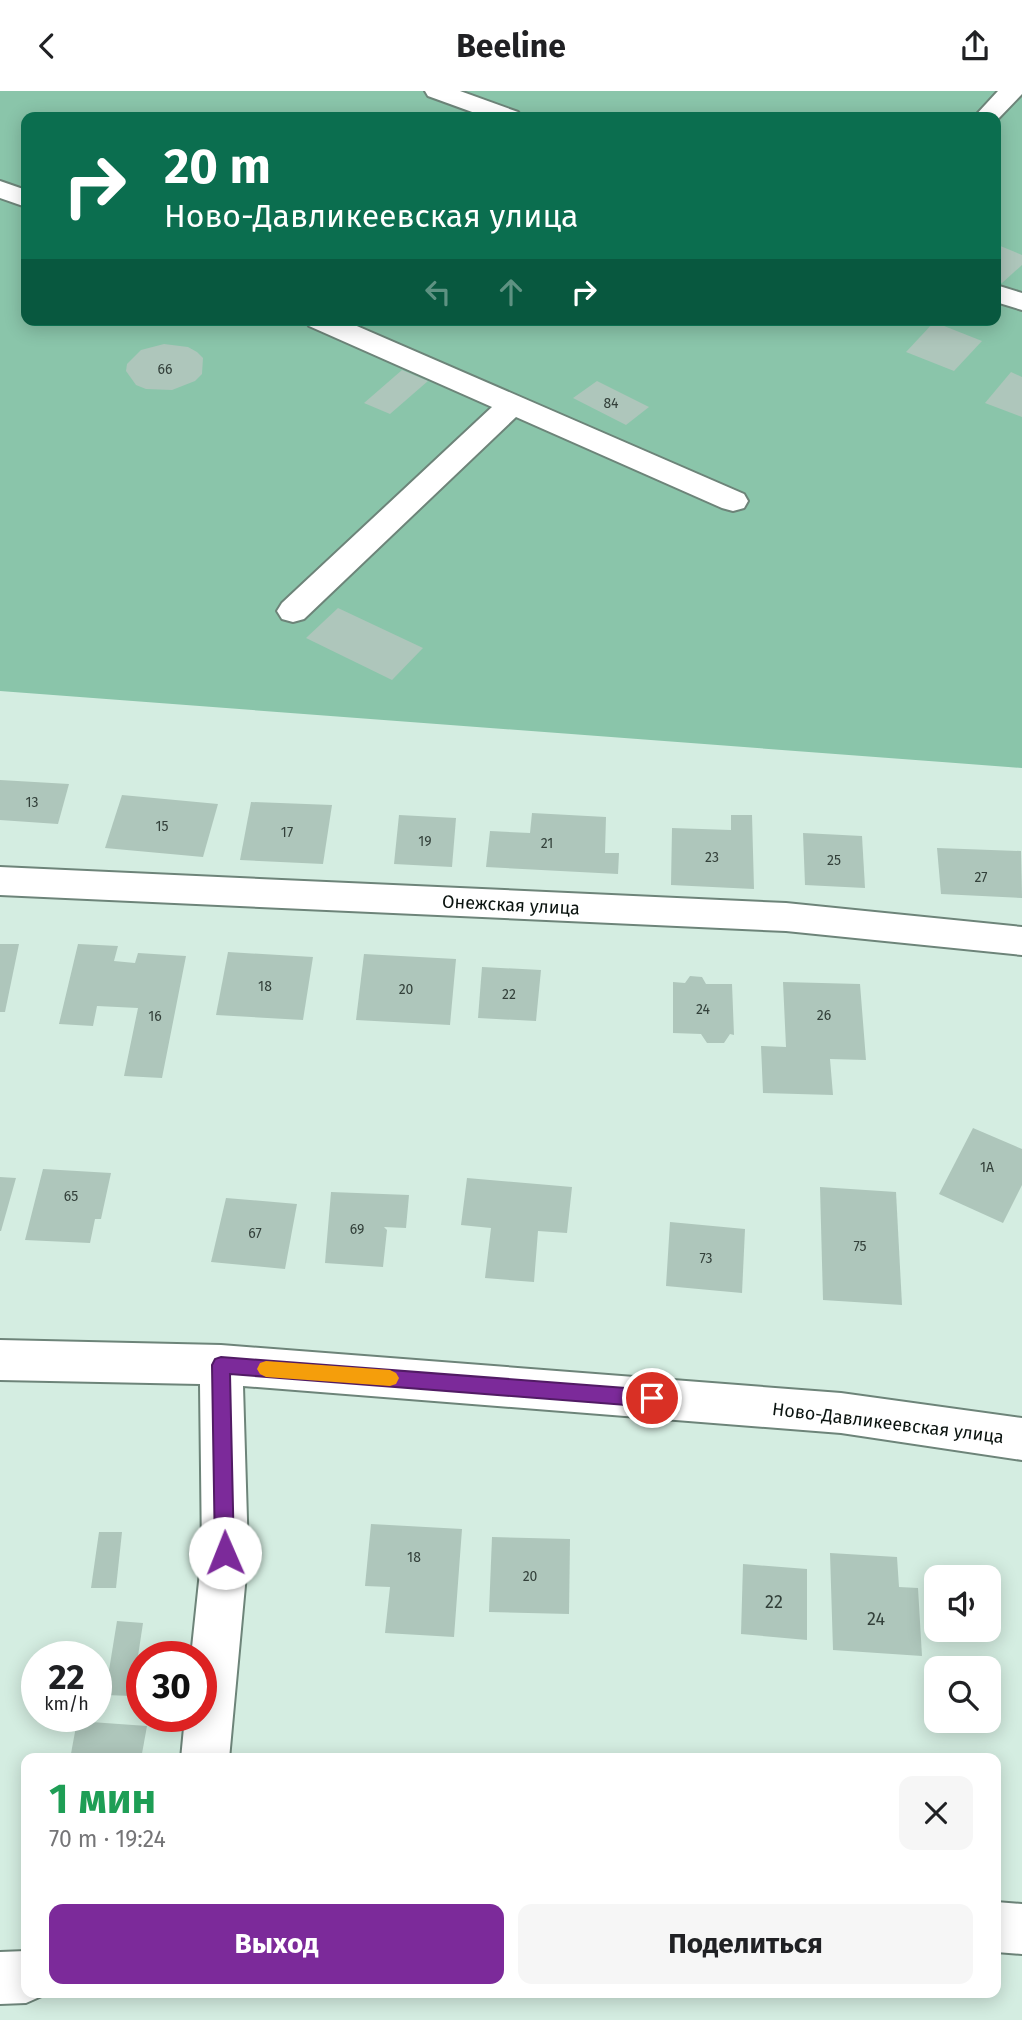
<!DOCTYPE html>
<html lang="ru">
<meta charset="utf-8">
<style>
:root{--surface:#fff;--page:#f6f6f6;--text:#202124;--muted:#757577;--accent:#7c2a9a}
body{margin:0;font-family:"Fira Sans",sans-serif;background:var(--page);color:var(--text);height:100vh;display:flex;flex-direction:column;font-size:26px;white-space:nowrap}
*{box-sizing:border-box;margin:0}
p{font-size:23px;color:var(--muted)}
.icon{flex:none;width:38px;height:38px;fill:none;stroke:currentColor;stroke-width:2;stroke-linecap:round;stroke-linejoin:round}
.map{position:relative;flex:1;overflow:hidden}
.drawer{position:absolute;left:21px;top:1662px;width:980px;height:245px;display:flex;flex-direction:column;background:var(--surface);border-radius:14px;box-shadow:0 4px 18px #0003}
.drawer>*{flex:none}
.guide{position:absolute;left:21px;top:21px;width:980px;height:214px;border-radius:14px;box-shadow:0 4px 18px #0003;background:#0b6e4f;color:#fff;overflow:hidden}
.controls{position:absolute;left:924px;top:1474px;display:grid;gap:14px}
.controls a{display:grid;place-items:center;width:77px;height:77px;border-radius:14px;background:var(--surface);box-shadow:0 4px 18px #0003;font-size:35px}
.speed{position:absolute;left:21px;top:1550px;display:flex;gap:14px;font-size:35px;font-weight:700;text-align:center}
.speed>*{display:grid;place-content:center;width:91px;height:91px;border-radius:50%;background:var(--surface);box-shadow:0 4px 18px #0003;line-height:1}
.speed small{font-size:18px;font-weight:400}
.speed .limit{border:10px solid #d22;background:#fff;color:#111}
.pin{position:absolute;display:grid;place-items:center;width:60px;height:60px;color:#fff;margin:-30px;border:4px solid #fff;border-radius:50%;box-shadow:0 2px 7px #0007}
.me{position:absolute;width:77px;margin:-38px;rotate:359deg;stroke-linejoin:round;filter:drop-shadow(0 0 5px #0008)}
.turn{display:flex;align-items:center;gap:24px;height:147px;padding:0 28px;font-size:32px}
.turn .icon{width:91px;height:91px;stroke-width:2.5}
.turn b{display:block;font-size:49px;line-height:60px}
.lanes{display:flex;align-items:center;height:66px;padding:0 28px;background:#0003;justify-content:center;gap:35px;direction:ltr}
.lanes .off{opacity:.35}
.round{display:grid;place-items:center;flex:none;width:74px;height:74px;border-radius:14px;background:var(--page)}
.head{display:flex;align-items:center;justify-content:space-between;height:119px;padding:0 28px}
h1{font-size:42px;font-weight:700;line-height:52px;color:#1e9e55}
.primary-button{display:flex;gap:14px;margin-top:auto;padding:14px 28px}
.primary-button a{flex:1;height:80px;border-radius:14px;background:var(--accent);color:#fff;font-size:28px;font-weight:700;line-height:80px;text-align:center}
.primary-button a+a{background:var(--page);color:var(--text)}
header{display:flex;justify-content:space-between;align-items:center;height:91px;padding:0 28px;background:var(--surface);font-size:32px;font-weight:700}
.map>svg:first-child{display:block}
</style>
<header><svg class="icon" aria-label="back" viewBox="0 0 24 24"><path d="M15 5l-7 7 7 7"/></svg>Beeline<svg class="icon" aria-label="share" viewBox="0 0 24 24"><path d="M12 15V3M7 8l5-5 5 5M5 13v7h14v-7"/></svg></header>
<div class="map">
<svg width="1022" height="1929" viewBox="0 0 1022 1929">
<rect width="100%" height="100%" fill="#d4ede1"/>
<path fill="#8ac5aa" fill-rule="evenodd" d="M0,0H1022V677L0,600ZM26,26H996V229H26Z"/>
<g fill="#aec6bb">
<polygon points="998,154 1022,164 1022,174 1002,192 996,189"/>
<polygon points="934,231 982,250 954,280 906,261"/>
<polygon points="164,253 188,256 197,261 203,267 202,283 195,290 172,299 146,298 136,294 126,280 127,273 141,259"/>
<polygon points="402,279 428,290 390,323 364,312"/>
<polygon points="1011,281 1022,286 1022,326 985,312"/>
<polygon points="597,290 649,316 626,334 573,307"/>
<polygon points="338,517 423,557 392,589 306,547"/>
<polygon points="0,689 69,693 58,733 0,729"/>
<polygon points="122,704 218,713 203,766 105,757"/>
<polygon points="251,711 332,714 323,773 240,769"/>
<polygon points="532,722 606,726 605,762 619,762 618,783 486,776 490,740 530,742"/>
<polygon points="399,724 456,727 452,776 394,773"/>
<polygon points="731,724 752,724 754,798 671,794 672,737 731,739"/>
<polygon points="803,742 862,745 865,797 805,794"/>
<polygon points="937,757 1021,760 1022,807 941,803"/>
<polygon points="0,853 19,853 5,921 0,921"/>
<polygon points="78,853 118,855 114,870 135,872 138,862 186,865 162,987 124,985 138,917 97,915 93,935 59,933"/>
<polygon points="228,861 313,866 303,929 216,924"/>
<polygon points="364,863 456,868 450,934 356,929"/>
<polygon points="482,876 541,879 536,930 478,927"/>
<polygon points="690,885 702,886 706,893 732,893 734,944 730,943 724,952 707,952 701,943 673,942 673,891 685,892"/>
<polygon points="783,891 860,893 866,969 830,968 833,1004 763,1002 761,955 786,956"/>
<polygon points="973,1037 1022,1058 1022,1094 1003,1132 939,1103"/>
<polygon points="43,1078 111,1082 101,1128 95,1128 90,1152 25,1149"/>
<polygon points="0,1086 16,1087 1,1140 0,1140"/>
<polygon points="467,1087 572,1096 567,1142 538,1140 534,1191 485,1187 491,1137 461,1134"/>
<polygon points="820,1096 896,1101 902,1214 823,1209"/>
<polygon points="331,1101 409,1104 406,1137 384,1136 387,1139 383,1176 325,1172"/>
<polygon points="226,1107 297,1113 285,1178 211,1171"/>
<polygon points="670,1131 745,1138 742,1202 666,1195"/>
<polygon points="371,1433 462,1438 454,1546 385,1542 390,1496 365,1495"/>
<polygon points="99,1441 122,1441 116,1497 91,1497"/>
<polygon points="492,1446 570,1448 569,1523 489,1521"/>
<polygon points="830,1462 897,1466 899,1496 918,1497 922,1565 833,1559"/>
<polygon points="743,1473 807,1478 807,1549 741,1543"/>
<polygon points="117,1530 143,1532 132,1605 105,1604"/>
<polygon points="77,1630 147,1635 141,1668 70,1668"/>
</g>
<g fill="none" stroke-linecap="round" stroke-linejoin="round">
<g stroke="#6d8479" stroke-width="4">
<g id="minor">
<polygon points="425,0 460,0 518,21 522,26 486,26 428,5"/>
<polygon points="998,0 1022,0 1022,3 996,30 996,26 974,26"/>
<polygon points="0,90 26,99 26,116 0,107"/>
<polygon points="996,194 1022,202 1022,219 996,211"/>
<polygon points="305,229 343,229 744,403 748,410 744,417 733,420 722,417 516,326 304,528 293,531 282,528 277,520 282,512 492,316 309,235"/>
<polygon points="0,776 786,812 1022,836 1022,864 786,840 0,804"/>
<polygon points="0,1249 221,1254 841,1302 1022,1327 1022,1369 841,1342 243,1295 248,1462 229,1668 181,1668 185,1626 201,1626 201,1566 191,1566 202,1462 200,1293 0,1289"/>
<polygon points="996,1811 1022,1813 1022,1863 996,1861"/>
<polygon points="26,1860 26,1902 44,1904 26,1912 0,1913 0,1861"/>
</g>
</g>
<use href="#minor" fill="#fff" fill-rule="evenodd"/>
</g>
<polygon fill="#7c2a9a" stroke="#511b64" stroke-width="2" points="221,1266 652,1299 658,1302 661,1307 658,1313 652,1316 230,1283 234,1462 231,1469 225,1471 218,1469 215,1462 212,1274 215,1268"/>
<polygon fill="#f59e0b" points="266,1270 390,1279 396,1282 399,1287 396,1293 390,1295 266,1286 260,1283 257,1278 260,1272"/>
<g text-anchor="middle" stroke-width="5" stroke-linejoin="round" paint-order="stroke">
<g font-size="14" fill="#33403a">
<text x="165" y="283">66</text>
<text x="611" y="317">84</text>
<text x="32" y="716">13</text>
<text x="162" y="740">15</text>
<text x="287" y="746">17</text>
<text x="425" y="755">19</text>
<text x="547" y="757">21</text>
<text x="712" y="771">23</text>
<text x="834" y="774">25</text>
<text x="981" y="791">27</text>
<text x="265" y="900">18</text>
<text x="406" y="903">20</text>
<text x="509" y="908">22</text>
<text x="703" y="923">24</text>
<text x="824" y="929">26</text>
<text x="155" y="930">16</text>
<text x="987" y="1081">1А</text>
<text x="71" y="1110">65</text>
<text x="357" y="1143">69</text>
<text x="255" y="1147">67</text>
<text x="860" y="1160">75</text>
<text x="706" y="1172">73</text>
<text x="414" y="1471">18</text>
<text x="530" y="1490">20</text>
</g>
<g font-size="18" fill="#0a130f" stroke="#fff">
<text transform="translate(511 814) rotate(3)" y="6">Онежская улица</text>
<text transform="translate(888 1332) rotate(7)" y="6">Ново-Давликеевская улица</text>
</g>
<g font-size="18" fill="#33403a">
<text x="774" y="1517">22</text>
<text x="876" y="1534">24</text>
</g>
</g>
</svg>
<div class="controls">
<a><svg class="icon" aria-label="sound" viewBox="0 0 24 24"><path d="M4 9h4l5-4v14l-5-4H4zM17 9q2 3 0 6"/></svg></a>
<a><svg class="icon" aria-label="search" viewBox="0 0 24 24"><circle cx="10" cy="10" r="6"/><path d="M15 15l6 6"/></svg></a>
</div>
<div class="speed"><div>22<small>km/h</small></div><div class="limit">30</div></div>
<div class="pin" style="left:652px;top:1307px;background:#d93025"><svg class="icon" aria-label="arrive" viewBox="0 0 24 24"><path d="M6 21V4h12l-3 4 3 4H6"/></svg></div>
<svg class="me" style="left:225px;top:1462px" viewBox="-20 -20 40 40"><circle r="19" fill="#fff"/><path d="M0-13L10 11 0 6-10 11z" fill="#7c2a9a"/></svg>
<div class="guide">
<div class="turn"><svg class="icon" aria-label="right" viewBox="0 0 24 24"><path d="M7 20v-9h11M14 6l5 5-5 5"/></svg><div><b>20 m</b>Ново-Давликеевская улица</div></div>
<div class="lanes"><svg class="icon off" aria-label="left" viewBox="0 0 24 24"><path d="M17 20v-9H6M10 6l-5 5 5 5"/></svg><svg class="icon off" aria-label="ahead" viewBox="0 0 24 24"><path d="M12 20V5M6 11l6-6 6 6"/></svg><svg class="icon" aria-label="right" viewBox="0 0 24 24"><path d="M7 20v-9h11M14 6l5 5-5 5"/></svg></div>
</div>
<section class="drawer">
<div class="head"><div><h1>1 мин</h1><p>70 m · 19:24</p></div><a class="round"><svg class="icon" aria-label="close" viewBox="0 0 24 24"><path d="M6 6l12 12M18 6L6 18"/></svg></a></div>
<div class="primary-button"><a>Выход</a><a>Поделиться</a></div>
</section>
</div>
